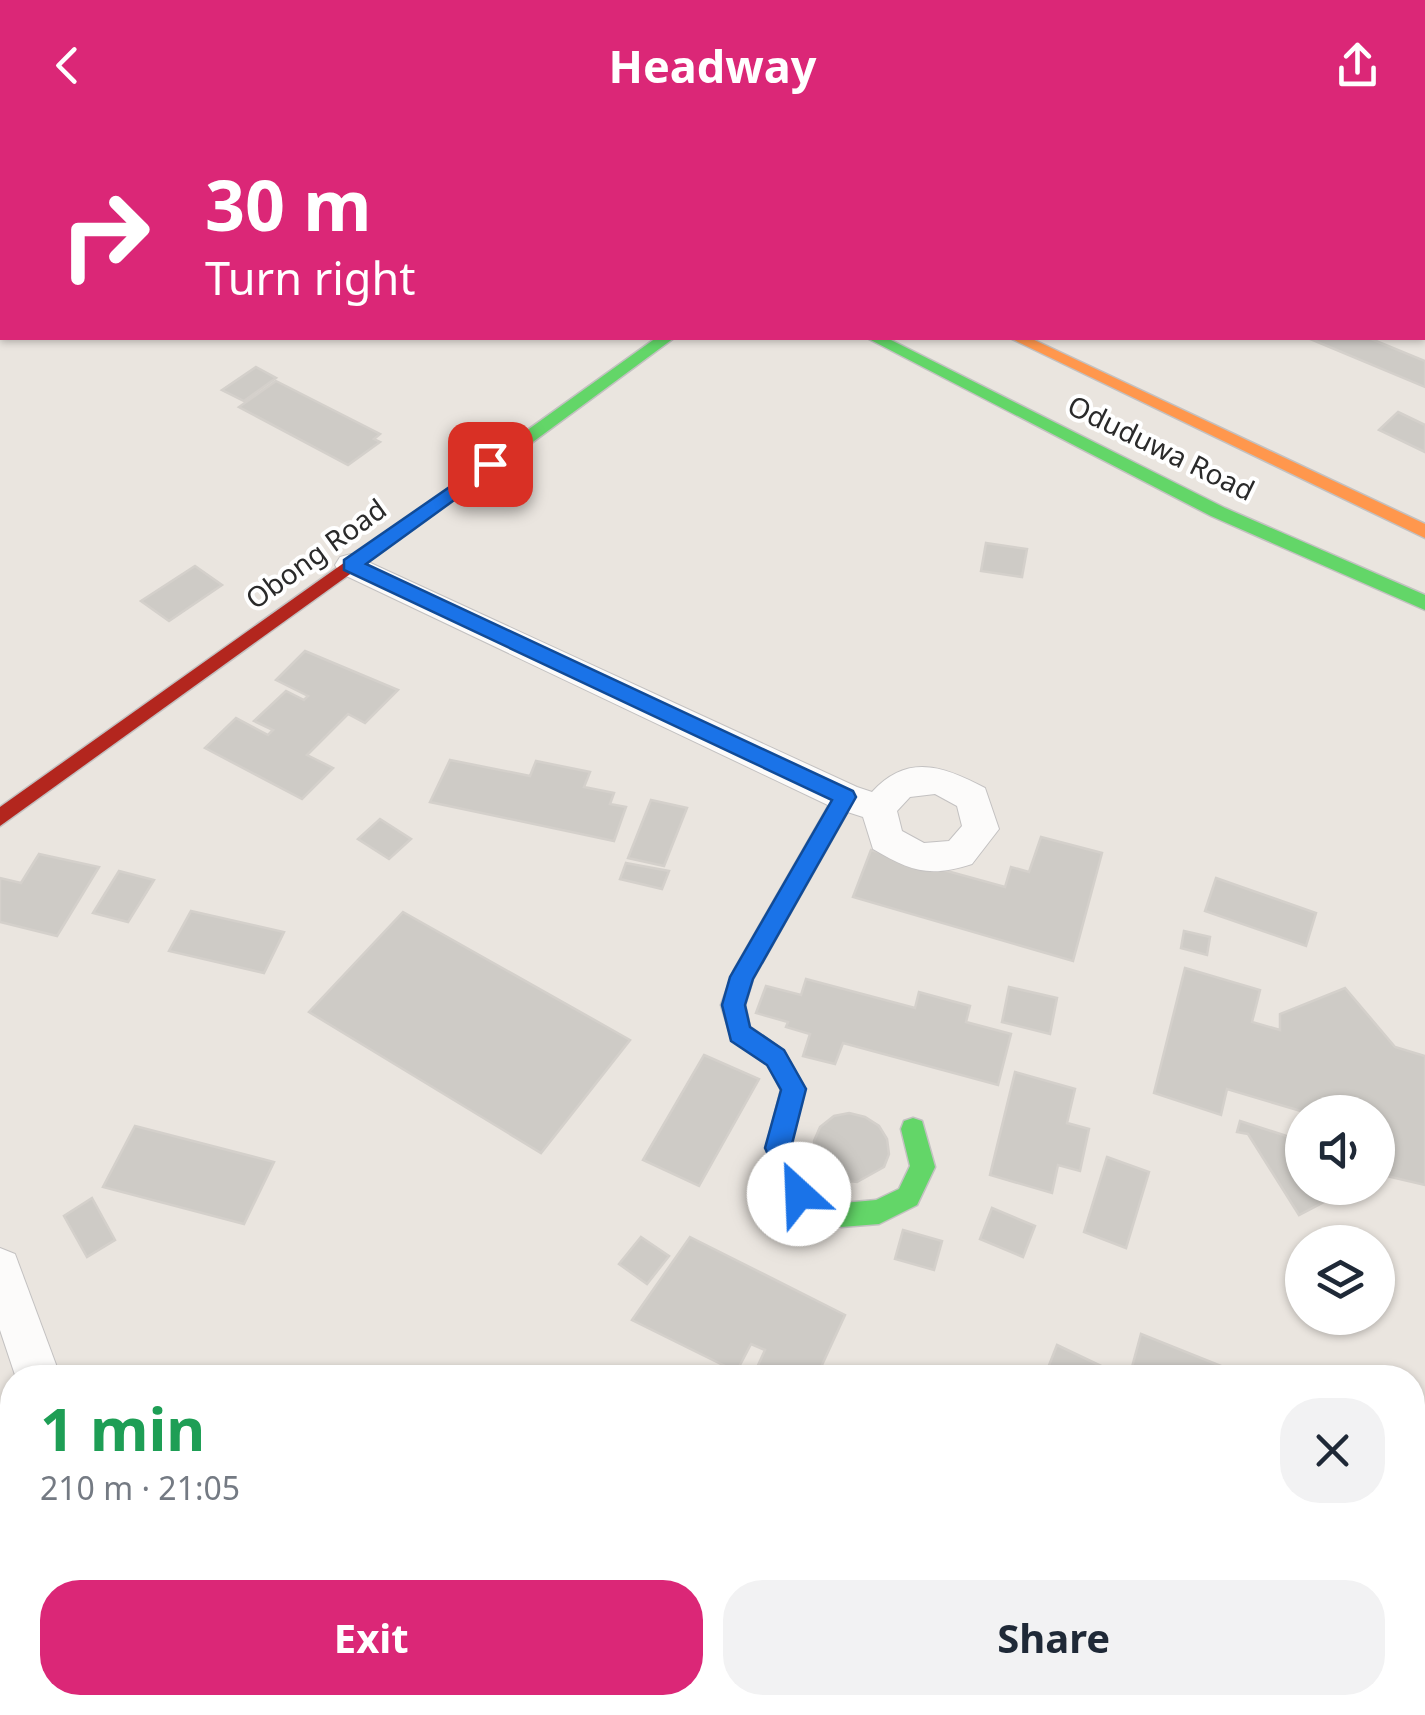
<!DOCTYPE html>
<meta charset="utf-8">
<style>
:root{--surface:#fff;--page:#f2f2f3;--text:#1f2937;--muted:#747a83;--accent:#db2777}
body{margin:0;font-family:"Noto Sans",sans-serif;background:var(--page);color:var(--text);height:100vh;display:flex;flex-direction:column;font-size:38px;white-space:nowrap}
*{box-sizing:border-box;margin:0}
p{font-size:32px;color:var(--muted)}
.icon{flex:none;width:55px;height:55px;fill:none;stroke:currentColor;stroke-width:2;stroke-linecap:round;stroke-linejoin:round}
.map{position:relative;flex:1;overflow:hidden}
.panel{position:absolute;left:0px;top:1235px;width:1425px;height:350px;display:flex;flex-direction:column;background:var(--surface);border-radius:40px 40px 0 0;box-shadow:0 2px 8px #0004}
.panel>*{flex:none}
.hud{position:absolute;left:0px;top:0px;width:1425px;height:210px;box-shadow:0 2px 8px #0004;background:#db2777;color:#fff;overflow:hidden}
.buttons{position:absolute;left:1285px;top:965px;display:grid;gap:20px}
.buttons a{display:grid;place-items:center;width:110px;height:110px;border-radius:50%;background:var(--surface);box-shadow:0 2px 8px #0004;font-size:50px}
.pin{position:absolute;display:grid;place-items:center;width:85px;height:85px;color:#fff;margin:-42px;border-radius:20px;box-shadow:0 5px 15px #0006}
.me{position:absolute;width:110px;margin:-55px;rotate:335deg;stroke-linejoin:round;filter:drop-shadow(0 0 8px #0008)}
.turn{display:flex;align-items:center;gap:35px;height:210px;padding:0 40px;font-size:45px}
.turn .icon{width:130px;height:130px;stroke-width:2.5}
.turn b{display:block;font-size:70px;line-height:85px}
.round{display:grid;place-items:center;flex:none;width:105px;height:105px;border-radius:40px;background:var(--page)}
.overview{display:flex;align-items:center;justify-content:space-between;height:170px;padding:0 40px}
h1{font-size:60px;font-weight:700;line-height:75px;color:#1e9e55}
.primary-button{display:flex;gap:20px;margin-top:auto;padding:20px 40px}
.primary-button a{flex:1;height:115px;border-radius:40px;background:var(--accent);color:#fff;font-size:40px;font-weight:700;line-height:115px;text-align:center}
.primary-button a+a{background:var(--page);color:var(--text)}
header{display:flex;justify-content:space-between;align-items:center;height:130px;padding:0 40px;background:var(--accent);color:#fff;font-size:45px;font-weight:700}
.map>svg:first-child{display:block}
</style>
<header><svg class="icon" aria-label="back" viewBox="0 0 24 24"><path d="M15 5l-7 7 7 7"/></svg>Headway<svg class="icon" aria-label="share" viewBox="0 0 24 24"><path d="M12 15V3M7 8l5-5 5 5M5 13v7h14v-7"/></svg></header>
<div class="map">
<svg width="1425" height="1585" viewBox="0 0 1425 1585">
<rect width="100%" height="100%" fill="#eae5df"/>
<g fill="#cecbc6" stroke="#d4d0cb" stroke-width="2.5" fill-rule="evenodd">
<polygon points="1308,208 1369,208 1425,231 1425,257"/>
<polygon points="256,237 276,248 244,271 222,260"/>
<polygon points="276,251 380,304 374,309 380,312 348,335 239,277"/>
<polygon points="1398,282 1425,295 1425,322 1379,300"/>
<polygon points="986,413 1027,419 1022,447 981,441"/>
<polygon points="195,436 222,455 169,491 141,471"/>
<polygon points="305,521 398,560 365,593 348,584 307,625 333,638 302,669 205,618 236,588 268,605 273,600 254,591 286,561 304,570 308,566 276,550"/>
<polygon points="450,630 530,646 536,631 590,642 584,657 614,663 610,674 626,677 614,711 430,672"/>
<polygon points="651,670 687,678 664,736 628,728"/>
<polygon points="380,689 411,709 389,729 358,709"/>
<polygon points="1041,707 1102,723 1073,831 853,767 871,720 1005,757 1011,737 1029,742"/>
<polygon points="39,724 99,737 57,806 0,792 0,748 21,753"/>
<polygon points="626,733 669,741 662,759 620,749"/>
<polygon points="119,741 154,750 128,792 93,783"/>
<polygon points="1216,748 1316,783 1306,816 1205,781"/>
<polygon points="191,781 284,802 264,843 169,821"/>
<polygon points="403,782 630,910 541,1023 309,882"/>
<polygon points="1184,801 1210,807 1207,825 1181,818"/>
<polygon points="1185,838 1260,860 1252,892 1280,900 1280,884 1345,858 1395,917 1425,926 1425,1055 1378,1044 1378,982 1304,982 1227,959 1221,985 1154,963"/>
<polygon points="806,849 915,878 919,862 970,876 966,892 1011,904 998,955 843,913 835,934 803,926 810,904 786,897 788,892 756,883 766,856 801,865"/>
<polygon points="1009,857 1057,868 1050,904 1002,892"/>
<polygon points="704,925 759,949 699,1056 643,1030"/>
<polygon points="1015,942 1075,959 1067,993 1089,999 1080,1041 1058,1035 1052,1063 990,1045"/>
<polygon points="849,983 865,987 879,996 887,1009 889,1024 884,1037 857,1052 840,1050 824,1041 815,1027 814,1011 820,997 834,986"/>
<polygon points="1240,991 1302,1011 1302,1058 1351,1058 1299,1085 1248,1004 1237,1002"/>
<polygon points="135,996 274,1032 244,1094 103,1057"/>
<polygon points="1107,1027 1149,1042 1126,1118 1084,1102"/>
<polygon points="92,1068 115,1110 87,1127 64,1086"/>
<polygon points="992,1078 1035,1096 1023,1127 980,1109"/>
<polygon points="903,1100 942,1111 934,1140 895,1129"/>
<polygon points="641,1107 669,1126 647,1154 619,1134"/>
<path d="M690,1107L845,1185L816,1248H738L741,1244L632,1190ZM751,1214L765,1220L754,1244L739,1237Z"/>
<polygon points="1141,1204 1236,1242 1234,1248 1129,1248"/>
<polygon points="1057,1215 1120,1245 1119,1248 1044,1248"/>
<polygon points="660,1572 824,1572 818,1585 653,1585"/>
<polygon points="945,1572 1004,1572 1000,1585 973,1585"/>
</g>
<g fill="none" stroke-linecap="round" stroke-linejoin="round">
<g stroke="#c3c1c1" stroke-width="22">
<polyline id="lane" points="264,2 265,0"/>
</g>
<g stroke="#c3c1c1" stroke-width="2">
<g id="street">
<path d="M351,424L857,657L872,662C907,623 944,636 985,658L999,699L972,734C929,748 910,741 873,719L863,687L832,677L340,443L335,435L340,427ZM935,664L957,676L962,696L949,711L924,713L902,701L897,681L910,667Z"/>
<polygon points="0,1118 15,1124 61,1248 16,1248 0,1200"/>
<polygon points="125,1572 175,1572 179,1585 129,1585"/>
</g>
</g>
<g stroke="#c3c1c1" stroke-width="3">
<g id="fast">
<polygon points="455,0 472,0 473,2 456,2"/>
<polygon points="656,208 674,208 499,337 487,337 487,329"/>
<polygon points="867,208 887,208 1225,378 1425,465 1425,480 1211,386"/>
<polygon points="845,659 856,667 753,849 745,875 750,897 784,921 805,959 790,1018 808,1056 843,1073 876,1070 899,1059 910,1036 901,999 904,991 913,988 922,991 935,1037 917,1075 879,1094 841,1097 832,1093 790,1072 766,1018 781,960 768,935 732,910 721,875 734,840 837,661"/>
</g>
</g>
<g stroke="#c3c1c1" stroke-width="3">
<g id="slow">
<polygon points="572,0 590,0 591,2 573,2"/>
<polygon points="1010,208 1030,208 1425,394 1425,408"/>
</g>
</g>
<g stroke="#c3c1c1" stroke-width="3">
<polygon id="jam" points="493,327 502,333 499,337 0,696 0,677"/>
</g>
<use href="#lane" stroke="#fcfbfa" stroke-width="20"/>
<use href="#street" fill="#fcfbfa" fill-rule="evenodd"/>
<use href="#fast" fill="#63d668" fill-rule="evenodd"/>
<use href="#slow" fill="#ff974d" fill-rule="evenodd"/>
<use href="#jam" fill="#b3261e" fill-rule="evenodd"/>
</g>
<polygon fill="#1a73e8" stroke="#114b97" stroke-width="2.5" points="490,329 499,334 497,339 366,434 853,661 856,667 753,849 745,875 750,897 784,920 806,959 791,1018 812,1064 808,1073 799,1076 790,1073 765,1018 781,960 767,935 731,911 722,875 730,847 832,670 344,440 344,430"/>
<g text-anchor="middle" stroke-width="8" stroke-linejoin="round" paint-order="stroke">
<g font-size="28" fill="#2a2a2a" stroke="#fff">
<text transform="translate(1161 318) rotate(26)" y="10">Oduduwa Road</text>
<text transform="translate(316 424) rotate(-36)" y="10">Obong Road</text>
</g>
</g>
</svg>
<div class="buttons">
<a><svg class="icon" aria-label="sound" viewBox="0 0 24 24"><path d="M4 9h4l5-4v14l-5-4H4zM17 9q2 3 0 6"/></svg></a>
<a><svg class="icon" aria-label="layers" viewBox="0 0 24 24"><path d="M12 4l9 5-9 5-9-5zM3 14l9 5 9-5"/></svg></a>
</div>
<div class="pin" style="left:490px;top:334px;background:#d93025"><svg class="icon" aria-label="arrive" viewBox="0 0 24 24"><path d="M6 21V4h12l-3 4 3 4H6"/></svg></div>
<svg class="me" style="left:799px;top:1064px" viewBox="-20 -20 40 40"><circle r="19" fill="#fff"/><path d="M0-13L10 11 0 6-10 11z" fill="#1a73e8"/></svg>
<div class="hud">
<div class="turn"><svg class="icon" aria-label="right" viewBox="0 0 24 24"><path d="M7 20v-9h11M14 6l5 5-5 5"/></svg><div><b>30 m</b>Turn right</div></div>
</div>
<section class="panel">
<div class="overview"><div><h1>1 min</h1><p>210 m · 21:05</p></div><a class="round"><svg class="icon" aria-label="close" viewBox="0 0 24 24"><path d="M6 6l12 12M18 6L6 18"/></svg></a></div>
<div class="primary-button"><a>Exit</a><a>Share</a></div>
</section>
</div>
